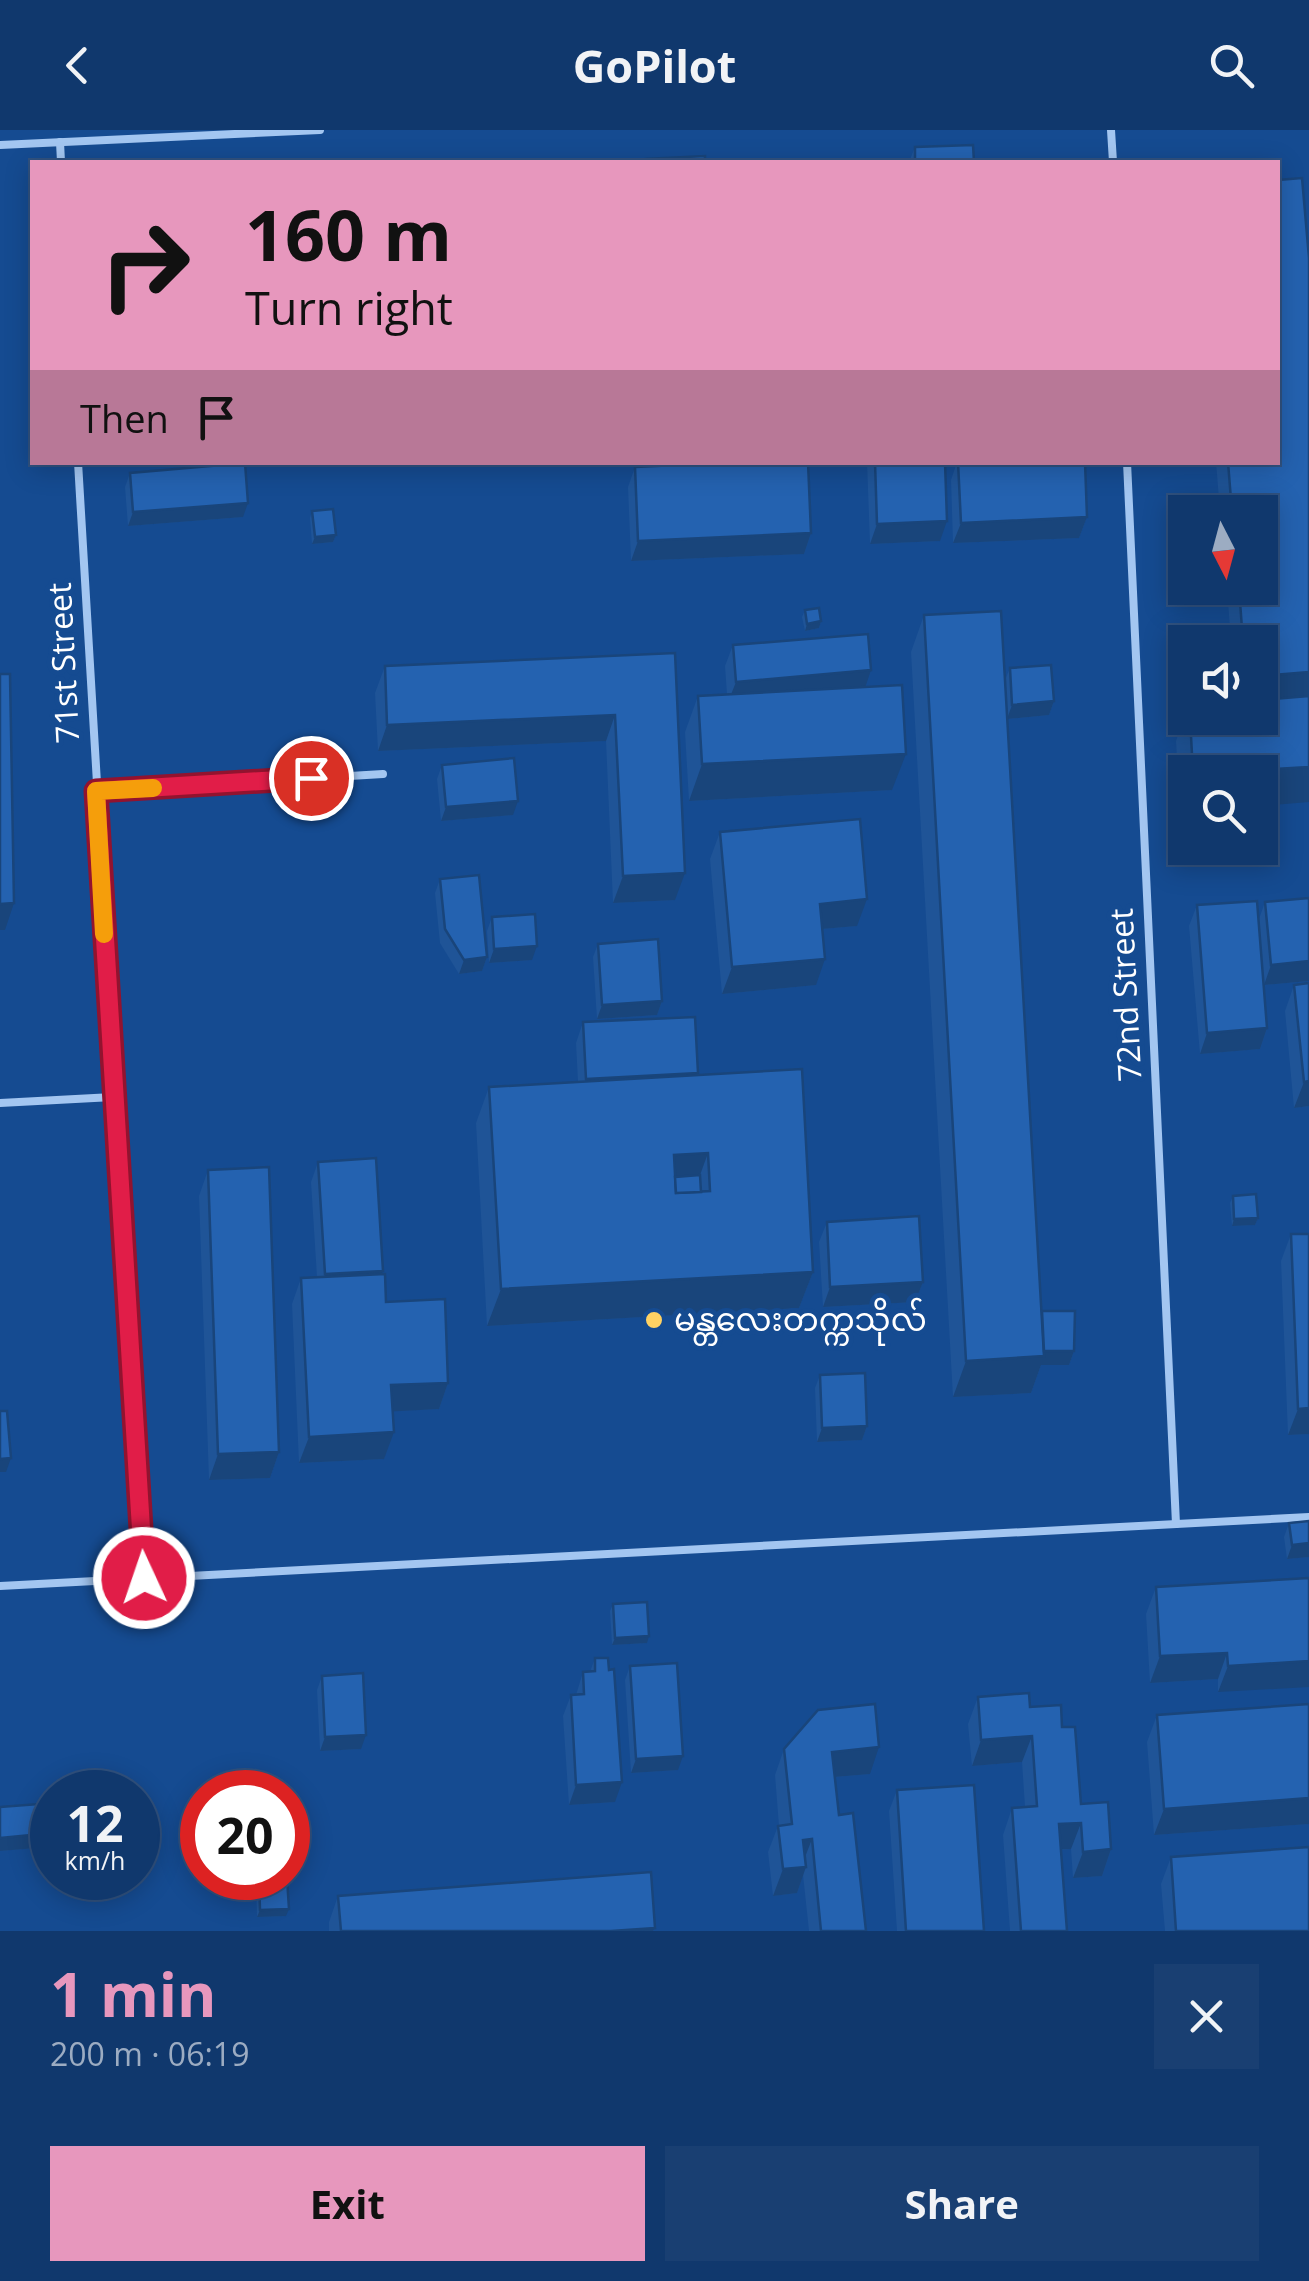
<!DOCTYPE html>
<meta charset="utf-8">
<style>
:root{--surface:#10386d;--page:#193f72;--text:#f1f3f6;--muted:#9cacc2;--line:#305280;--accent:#e797bd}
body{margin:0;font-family:"Open Sans","Noto Sans Myanmar",sans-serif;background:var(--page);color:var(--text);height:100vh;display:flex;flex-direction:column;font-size:38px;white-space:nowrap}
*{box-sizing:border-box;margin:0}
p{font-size:32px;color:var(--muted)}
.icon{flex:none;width:55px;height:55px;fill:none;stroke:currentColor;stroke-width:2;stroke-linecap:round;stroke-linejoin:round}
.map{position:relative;height:1801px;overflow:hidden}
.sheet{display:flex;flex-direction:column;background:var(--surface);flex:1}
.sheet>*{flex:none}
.banner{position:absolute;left:30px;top:30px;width:1250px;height:305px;border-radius:0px;box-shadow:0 5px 25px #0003,0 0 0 2px var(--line);background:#e797bd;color:#111;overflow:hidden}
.needle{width:65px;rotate:174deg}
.fabs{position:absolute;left:1168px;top:365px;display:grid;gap:20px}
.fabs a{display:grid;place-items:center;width:110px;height:110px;border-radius:0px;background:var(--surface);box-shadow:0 5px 25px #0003,0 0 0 2px var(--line);font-size:50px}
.speed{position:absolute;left:30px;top:1640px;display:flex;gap:20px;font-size:50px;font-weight:700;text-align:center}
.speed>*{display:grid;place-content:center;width:130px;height:130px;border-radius:50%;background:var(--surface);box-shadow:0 5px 25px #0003,0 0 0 2px var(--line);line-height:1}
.speed small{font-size:25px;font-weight:400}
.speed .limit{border:15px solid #d22;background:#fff;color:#111}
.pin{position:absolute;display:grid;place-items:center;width:85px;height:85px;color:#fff;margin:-42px;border:5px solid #fff;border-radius:50%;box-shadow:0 2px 10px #0007}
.me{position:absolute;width:110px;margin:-55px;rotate:357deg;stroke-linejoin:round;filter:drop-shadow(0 0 8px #0008)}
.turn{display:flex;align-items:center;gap:35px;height:210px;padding:0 50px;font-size:45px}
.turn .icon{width:130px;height:130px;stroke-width:2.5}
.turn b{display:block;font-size:70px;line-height:85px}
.then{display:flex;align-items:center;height:95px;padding:0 50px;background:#0003;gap:20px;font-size:38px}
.round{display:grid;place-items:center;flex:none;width:105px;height:105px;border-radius:0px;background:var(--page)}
.summary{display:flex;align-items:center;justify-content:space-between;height:170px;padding:0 50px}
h1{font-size:60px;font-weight:700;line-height:75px;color:var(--accent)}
.button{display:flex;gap:20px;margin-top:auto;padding:20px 50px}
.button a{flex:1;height:115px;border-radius:0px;background:var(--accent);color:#111;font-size:40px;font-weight:700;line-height:115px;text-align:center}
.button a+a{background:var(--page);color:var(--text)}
header{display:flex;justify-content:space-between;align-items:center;height:130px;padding:0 50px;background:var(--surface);font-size:45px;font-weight:700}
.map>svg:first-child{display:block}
</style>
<header><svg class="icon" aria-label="back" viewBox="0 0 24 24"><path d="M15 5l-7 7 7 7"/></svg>GoPilot<svg class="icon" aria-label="search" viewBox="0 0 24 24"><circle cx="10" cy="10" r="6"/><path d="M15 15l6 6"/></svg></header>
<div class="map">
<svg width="1309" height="1801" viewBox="0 0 1309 1801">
<rect width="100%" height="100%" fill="#154b91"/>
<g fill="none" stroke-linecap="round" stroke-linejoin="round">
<g stroke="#a3c6f1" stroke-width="8">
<polyline points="1111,0 1113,32"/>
<polyline points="60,12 61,32"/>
<polyline points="0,15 320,0"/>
<polyline points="78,332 144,1448"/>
<polyline points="1127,332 1176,1394"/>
<polyline points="96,661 383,644"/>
<polyline points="0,973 113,967"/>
<polyline points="0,1456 1309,1387"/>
</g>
</g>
<g fill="#1f5497">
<polygon points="915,17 974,32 909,32"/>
<polygon points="867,332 945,332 940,411 870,414"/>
<polygon points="957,332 1085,332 1087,387 1079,408 953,413 951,350"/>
<polygon points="1216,332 1278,332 1260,642 1185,642 1185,681 1180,681 1176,611 1185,586 1185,588 1260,588 1260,512 1231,512 1227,458 1260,458 1260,382 1220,382"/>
<polygon points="635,337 811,403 804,424 631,431 628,357"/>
<polygon points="130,343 243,387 128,396 125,357"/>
<polygon points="312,381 336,405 333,412 312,414 310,388"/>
<polygon points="805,480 821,491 819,498 805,501 802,487"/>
<polygon points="924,485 1005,550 1010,538 1054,571 1049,585 1008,589 1042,1181 1074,1221 1069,1235 1041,1235 1031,1263 953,1267 911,522"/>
<polygon points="733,515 865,557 892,660 689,671 685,602 698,566 727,564 725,536"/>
<polygon points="675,523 675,770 613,773 606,611 378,621 375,563 385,536"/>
<polygon points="442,635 513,685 441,691 437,649"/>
<polygon points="720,702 857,796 822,799 816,855 722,864 710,729"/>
<polygon points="440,749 487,827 482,841 459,844 440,813 435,763"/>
<polygon points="1265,772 1309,851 1264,855 1267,898 1260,919 1200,924 1189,796 1197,775 1259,789"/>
<polygon points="492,787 532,830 489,833 487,801"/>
<polygon points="598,814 662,871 657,885 597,889 593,827"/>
<polygon points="1309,853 1309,976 1294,978 1285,881 1294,855"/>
<polygon points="583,892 698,945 813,1142 799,1178 487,1196 476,993 489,957 578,952 576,913"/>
<polygon points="318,1032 382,1144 386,1172 448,1253 439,1279 393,1281 384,1329 299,1333 292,1174 301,1148 317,1147 311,1052"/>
<polygon points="208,1040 279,1322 270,1348 209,1350 199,1066"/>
<polygon points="1233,1066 1258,1088 1255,1095 1232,1096 1230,1073"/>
<polygon points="827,1092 923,1152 915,1172 823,1177 819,1112"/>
<polygon points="1291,1104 1309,1304 1288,1305 1281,1131"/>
<polygon points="820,1245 867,1296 862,1310 817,1312 815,1258"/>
<polygon points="1309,1391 1309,1427 1287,1429 1284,1407 1289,1393"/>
<polygon points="1309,1448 1218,1562 1218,1549 1150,1553 1146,1484 1156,1457"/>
<polygon points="613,1474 647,1513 612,1515 610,1481"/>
<polygon points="595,1528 615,1672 569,1675 563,1586 571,1565 576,1565 583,1542 590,1542"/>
<polygon points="630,1536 678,1640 631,1643 625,1550"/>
<polygon points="322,1546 361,1619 320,1621 317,1560"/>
<polygon points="978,1567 1030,1577 1062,1597 1081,1674 1111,1719 1102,1746 1073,1748 1071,1719 1061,1720 1067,1801 1010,1801 1003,1705 1012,1678 1025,1677 1022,1632 972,1636 968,1594"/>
<polygon points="1309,1574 1309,1694 1154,1705 1147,1612 1157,1585"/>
<polygon points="784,1619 870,1644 835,1647 839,1685 866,1801 809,1801 803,1745 797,1763 773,1766 768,1722 778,1696 779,1696 775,1645"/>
<polygon points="897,1660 984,1801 897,1801 889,1681"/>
<polygon points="52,1673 52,1746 50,1746 48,1717 0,1721 0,1677"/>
<polygon points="1171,1727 1309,1801 1165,1801 1161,1754"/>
<polygon points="257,1748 287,1748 286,1786 257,1787 256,1751"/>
<polygon points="338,1766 655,1798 653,1801 329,1801 329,1792"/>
</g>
<g fill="#19457b">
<polygon points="248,373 243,387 128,396 133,382"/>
<polygon points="1087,387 1079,408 953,413 961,393"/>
<polygon points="947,391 940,411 870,414 877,394"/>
<polygon points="811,403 804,424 631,431 638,411"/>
<polygon points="336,405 333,412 312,414 315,407"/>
<polygon points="821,491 819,498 805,501 807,494"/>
<polygon points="871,540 864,561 728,572 736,552"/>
<polygon points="1309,542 1309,568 1260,572 1260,546"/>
<polygon points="1054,571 1049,585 1007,589 1012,575"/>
<polygon points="615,585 606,611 378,621 387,595"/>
<polygon points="906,624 892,660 689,671 702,634"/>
<polygon points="1309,637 1309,672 1260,676 1260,642 1223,642"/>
<polygon points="1185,667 1185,681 1180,681"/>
<polygon points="518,671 513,685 441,691 446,677"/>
<polygon points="685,743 675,770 613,773 623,746"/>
<polygon points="867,769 857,796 810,800 820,774"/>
<polygon points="14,773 5,800 0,800 0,774"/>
<polygon points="537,816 532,830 489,833 494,819"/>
<polygon points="487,827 482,841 459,844 464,830"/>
<polygon points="825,829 816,855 722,864 732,837"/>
<polygon points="1309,831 1309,851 1264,855 1271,835"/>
<polygon points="662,871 657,885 597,889 602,875"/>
<polygon points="1267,898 1260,919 1200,924 1207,903"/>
<polygon points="698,943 691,964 579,969 586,949"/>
<polygon points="1309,951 1309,976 1294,978 1304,952"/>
<polygon points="708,1023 695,1059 666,1061 674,1025"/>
<polygon points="1258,1088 1255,1095 1232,1096 1234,1089"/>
<polygon points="383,1141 375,1161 318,1165 325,1144"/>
<polygon points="813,1142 799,1178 487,1196 501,1159"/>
<polygon points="923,1152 915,1172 823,1177 830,1157"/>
<polygon points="1040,1221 1074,1221 1069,1235 1041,1235 1031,1263 953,1267 966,1231"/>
<polygon points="448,1253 439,1279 382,1282 391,1255"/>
<polygon points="1309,1278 1309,1304 1288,1305 1298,1279"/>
<polygon points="867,1296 862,1310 817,1312 822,1298"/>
<polygon points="394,1302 384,1329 299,1333 309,1307"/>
<polygon points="279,1322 270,1348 209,1350 218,1324"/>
<polygon points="11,1328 6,1342 0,1342 0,1329"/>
<polygon points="1309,1413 1309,1427 1287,1429 1292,1415"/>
<polygon points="649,1506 647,1513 612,1515 615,1508"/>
<polygon points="1227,1523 1218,1549 1150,1553 1160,1526"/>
<polygon points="1309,1531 1309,1557 1218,1562 1228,1536"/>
<polygon points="366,1605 361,1619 320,1621 325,1607"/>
<polygon points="1032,1606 1022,1632 972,1636 981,1610"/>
<polygon points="879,1617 870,1644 822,1648 832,1622"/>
<polygon points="683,1626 678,1640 631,1643 636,1629"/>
<polygon points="622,1652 615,1672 569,1675 576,1655"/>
<polygon points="1309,1668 1309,1694 1154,1705 1164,1679"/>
<polygon points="1081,1693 1071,1719 1050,1720 1059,1694"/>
<polygon points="52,1703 48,1717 0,1721 0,1708"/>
<polygon points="812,1709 802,1735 803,1710"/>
<polygon points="1111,1719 1102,1746 1073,1748 1083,1722"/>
<polygon points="806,1737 797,1763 773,1766 783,1739"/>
<polygon points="289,1779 286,1786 257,1787 260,1780"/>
<polygon points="655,1798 653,1801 611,1801"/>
</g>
<g fill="#2462b0" stroke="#19457b" stroke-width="2.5" fill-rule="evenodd">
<polygon points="973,15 974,32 915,32 915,17"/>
<polygon points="705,26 705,32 646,32 646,29"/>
<polygon points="1302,48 1309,128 1309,542 1260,546 1260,512 1243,512 1239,458 1260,458 1260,382 1232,382 1228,332 1278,332 1278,50"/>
<polygon points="742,332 808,332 811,403 638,411 635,337"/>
<polygon points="875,332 945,332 947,391 877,394"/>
<polygon points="958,332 1085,332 1087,387 961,393"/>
<polygon points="245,333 248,373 133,382 130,343"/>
<polygon points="333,379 336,405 315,407 312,381"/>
<polygon points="819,478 821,491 807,494 805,480"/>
<polygon points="1001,481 1044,1226 966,1231 924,485"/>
<polygon points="868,504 871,540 736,552 733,515"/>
<polygon points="675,523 685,743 623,746 615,585 387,595 385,536"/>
<polygon points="1051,535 1054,571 1012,575 1010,538"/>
<polygon points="0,544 10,544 14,773 0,774"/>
<polygon points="902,555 906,624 702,634 698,566"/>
<polygon points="1309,566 1309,637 1223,642 1193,642 1190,588 1260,588 1260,570"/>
<polygon points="514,628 518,671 446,677 442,635"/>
<polygon points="860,689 867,769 820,774 825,829 732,837 720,702"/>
<polygon points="479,745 487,827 464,830 445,799 440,749"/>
<polygon points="1309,768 1309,831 1271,835 1265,772"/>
<polygon points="1257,771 1267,898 1207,903 1197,775"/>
<polygon points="535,784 537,816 494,819 492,787"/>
<polygon points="658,809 662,871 602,875 598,814"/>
<polygon points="1309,853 1309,951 1304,952 1294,855"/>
<polygon points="695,887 698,943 586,949 583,892"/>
<path d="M802,939L813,1142L501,1159L489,957ZM708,1023L710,1061L676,1063L674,1025Z"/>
<polygon points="376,1028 383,1141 325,1144 318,1032"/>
<polygon points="269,1037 279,1322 218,1324 208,1040"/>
<polygon points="700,1045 701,1062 676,1063 675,1047"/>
<polygon points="1256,1064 1258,1088 1234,1089 1233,1066"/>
<polygon points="919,1086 923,1152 830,1157 827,1092"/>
<polygon points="1291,1104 1309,1104 1309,1278 1298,1279"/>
<polygon points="385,1144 386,1172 445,1169 448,1253 391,1255 394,1302 309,1307 301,1148"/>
<polygon points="1042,1181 1075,1181 1074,1221 1044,1221"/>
<polygon points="865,1243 867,1296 822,1298 820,1245"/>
<polygon points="0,1281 7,1281 11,1328 0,1329"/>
<polygon points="1309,1391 1309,1413 1292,1415 1289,1393"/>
<polygon points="1309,1448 1309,1531 1228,1536 1227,1523 1160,1526 1156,1457"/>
<polygon points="647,1472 649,1506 615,1508 613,1474"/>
<polygon points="595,1528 608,1528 609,1540 614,1539 622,1652 576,1655 571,1565 584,1564 583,1542 595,1541"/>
<polygon points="677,1533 683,1626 636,1629 630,1536"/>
<polygon points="363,1543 366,1605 325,1607 322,1546"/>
<polygon points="1029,1563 1030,1577 1061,1575 1062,1597 1075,1597 1081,1674 1108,1672 1111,1719 1083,1722 1081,1693 1059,1694 1067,1801 1021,1801 1012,1678 1037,1676 1032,1606 981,1610 978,1567"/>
<polygon points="875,1574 879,1617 832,1622 839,1685 853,1683 866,1801 821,1801 812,1709 803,1710 806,1737 783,1739 778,1696 792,1694 784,1619 818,1580"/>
<polygon points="1309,1574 1309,1668 1164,1679 1157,1585"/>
<polygon points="974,1655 984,1801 906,1801 897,1660"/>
<polygon points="52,1673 52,1703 0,1708 0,1677"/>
<polygon points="1309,1717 1309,1801 1176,1801 1171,1727"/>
<polygon points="651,1742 655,1798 611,1801 341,1801 338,1766"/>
<polygon points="259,1748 287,1748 289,1779 260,1780"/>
</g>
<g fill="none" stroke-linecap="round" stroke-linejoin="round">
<g stroke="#92132f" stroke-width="25">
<polyline id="route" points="144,1448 96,661 311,648"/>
</g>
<use href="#route" stroke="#e11d48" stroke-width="18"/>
<polyline stroke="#f59e0b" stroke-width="18" points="104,804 96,661 153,658"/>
</g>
<circle fill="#ffd263" stroke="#154b91" stroke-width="4" cx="654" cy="1190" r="10"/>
<g text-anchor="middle" stroke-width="10" stroke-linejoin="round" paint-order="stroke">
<g font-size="32" fill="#fff" stroke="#154b91">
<text transform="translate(64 533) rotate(-93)" y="11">71st Street</text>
<text transform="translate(1126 865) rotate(-93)" y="11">72nd Street</text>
</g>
<g font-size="32" fill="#fff" stroke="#154b91" text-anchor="start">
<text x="674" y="1201">မန္တလေးတက္ကသိုလ်</text>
</g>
</g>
</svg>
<div class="fabs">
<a><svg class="needle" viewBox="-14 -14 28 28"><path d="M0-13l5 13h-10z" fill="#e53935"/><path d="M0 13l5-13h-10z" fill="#9cacc2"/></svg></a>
<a><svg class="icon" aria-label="sound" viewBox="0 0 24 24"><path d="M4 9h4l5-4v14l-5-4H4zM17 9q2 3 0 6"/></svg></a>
<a><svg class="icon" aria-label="search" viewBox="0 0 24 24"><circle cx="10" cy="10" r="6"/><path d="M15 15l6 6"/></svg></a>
</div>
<div class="speed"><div>12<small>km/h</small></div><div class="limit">20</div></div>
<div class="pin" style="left:311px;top:648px;background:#d93025"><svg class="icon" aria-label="arrive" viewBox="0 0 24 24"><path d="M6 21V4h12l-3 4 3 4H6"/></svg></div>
<svg class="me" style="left:144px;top:1448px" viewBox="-20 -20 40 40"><circle r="17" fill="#e11d48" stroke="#fff" stroke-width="3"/><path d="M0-11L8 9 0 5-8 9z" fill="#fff"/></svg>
<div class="banner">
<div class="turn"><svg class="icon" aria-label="right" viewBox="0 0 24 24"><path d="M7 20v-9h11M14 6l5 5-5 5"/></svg><div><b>160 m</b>Turn right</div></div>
<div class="then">Then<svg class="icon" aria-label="arrive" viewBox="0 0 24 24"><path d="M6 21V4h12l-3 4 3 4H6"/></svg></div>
</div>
</div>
<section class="sheet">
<div class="summary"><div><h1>1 min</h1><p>200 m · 06:19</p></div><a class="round"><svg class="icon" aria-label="close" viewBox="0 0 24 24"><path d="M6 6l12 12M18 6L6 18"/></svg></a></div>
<div class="button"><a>Exit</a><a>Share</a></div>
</section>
